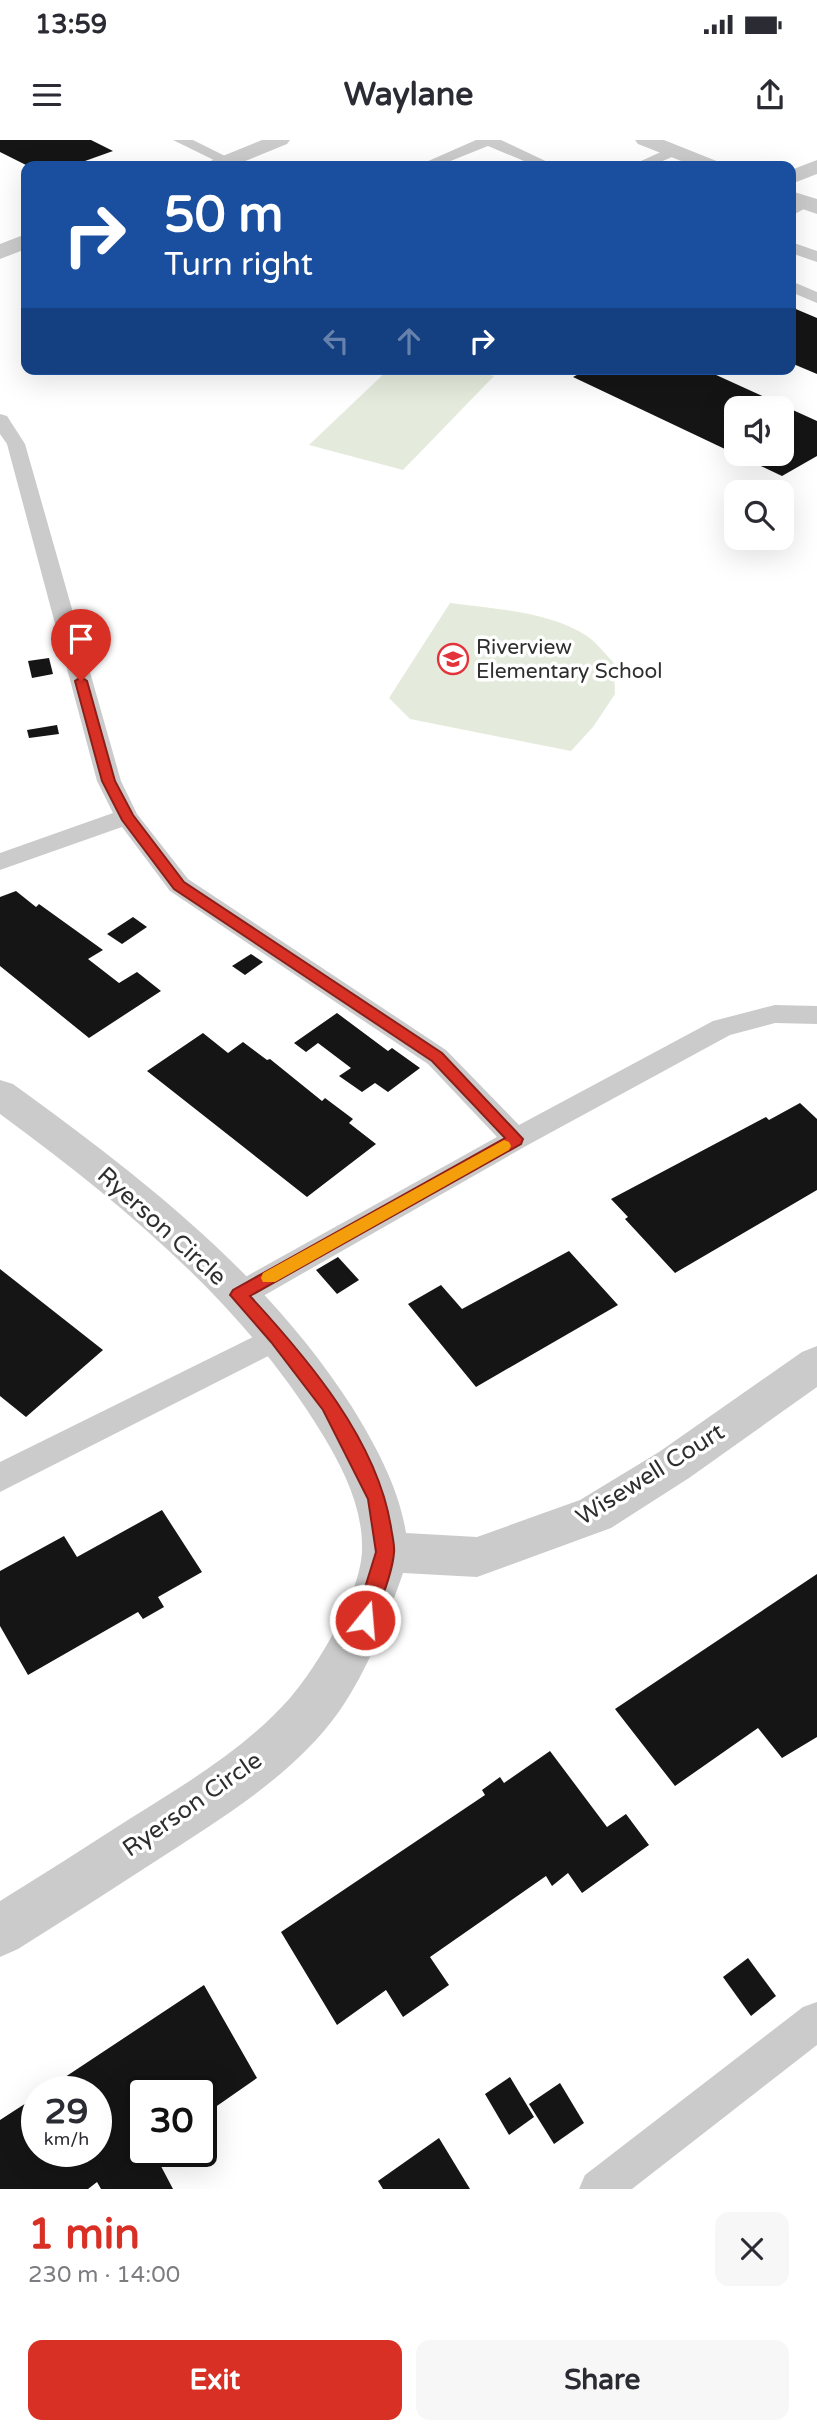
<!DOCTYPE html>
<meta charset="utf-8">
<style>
:root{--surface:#fff;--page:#f7f7f7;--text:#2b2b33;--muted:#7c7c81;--accent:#d93025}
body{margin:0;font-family:"Varela Round",sans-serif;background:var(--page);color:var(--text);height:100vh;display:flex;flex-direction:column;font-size:26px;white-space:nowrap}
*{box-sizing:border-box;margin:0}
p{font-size:23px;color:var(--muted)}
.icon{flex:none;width:38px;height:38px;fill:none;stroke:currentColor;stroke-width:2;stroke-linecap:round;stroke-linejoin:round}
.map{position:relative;height:2049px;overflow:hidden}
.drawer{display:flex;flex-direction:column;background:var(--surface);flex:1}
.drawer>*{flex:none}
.guide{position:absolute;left:21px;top:21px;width:775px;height:214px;border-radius:14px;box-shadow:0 7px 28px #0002;background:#1a4fa0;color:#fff;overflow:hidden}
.fabs{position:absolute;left:724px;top:256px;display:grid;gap:14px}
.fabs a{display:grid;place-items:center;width:70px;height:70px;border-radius:14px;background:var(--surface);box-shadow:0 7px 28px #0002;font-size:35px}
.speed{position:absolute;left:21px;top:1936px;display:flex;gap:14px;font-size:35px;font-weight:700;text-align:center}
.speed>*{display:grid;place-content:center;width:91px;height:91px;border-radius:50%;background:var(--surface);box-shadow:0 7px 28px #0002;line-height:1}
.speed small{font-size:18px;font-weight:400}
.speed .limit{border:4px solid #111;border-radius:10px;background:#fff;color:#111}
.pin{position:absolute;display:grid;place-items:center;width:60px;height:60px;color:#fff;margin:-72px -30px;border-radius:50% 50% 50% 0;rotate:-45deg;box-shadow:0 0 7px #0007}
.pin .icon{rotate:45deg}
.me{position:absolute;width:77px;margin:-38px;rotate:17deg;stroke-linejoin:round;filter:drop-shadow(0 0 5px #0008)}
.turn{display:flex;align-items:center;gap:24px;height:147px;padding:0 28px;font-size:32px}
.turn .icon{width:91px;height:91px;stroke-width:2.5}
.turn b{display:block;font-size:49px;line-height:60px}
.lanes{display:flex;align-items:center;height:66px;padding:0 28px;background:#0003;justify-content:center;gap:35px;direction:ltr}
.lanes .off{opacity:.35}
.round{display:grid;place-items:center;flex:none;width:74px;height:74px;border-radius:14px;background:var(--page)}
.head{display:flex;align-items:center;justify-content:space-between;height:119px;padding:0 28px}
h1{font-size:42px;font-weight:700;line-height:52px;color:var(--accent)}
.primary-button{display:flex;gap:14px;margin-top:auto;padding:14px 28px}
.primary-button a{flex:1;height:80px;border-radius:14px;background:var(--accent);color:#fff;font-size:28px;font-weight:700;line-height:80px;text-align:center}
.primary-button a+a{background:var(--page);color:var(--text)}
.status{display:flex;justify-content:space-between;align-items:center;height:49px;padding:0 35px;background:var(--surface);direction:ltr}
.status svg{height:19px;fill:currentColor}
header{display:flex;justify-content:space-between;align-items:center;height:91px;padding:0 28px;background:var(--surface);font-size:32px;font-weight:700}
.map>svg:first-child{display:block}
</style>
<div class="status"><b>13:59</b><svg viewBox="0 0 49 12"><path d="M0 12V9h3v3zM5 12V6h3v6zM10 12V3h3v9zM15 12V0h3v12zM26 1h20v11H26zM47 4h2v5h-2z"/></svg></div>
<header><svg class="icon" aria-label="menu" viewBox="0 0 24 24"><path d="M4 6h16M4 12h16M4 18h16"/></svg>Waylane<svg class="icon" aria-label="share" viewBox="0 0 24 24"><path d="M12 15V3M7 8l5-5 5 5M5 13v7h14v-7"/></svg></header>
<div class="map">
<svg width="817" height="2049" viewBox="0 0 817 2049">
<rect width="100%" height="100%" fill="#fff"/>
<g fill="#e4ebdc">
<polygon points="389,229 468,229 494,236 403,330 309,305"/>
<path d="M450,463C494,469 548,471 587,496C597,503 606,515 614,523L615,554L593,587L571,611L410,579L389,558Z"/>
</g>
<g fill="#151515" fill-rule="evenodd">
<polygon points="0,0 91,0 113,11 71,26 28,26 0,12"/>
<polygon points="791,167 817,178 817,234 791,223"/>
<path d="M588,229H703L817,281V316L782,336L573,237ZM737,268H782V313H737Z"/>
<polygon points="49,518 53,534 32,538 28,521"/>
<polygon points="57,585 59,594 29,598 27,590"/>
<polygon points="16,751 36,767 39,764 103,810 88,819 119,843 137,832 161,851 89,898 0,826 0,757"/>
<polygon points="133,777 147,787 122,804 107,794"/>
<polygon points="251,814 263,822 245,835 232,826"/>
<polygon points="337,873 388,911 392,908 420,928 388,952 375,943 362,952 339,936 351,928 318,903 306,912 294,903"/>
<polygon points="203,893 228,913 243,902 267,920 270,919 322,961 325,958 353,979 349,983 376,1004 307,1057 147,931"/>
<polygon points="800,963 817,979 817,1050 675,1133 625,1079 628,1077 611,1059 766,977 769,980"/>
<polygon points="569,1111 618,1165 476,1247 408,1164 441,1145 462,1169"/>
<polygon points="338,1117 359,1140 337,1154 316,1130"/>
<polygon points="0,1129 103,1210 26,1277 0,1256"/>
<polygon points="162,1370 202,1432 158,1457 164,1467 143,1479 138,1472 28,1535 0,1486 0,1431 64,1396 77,1417"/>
<polygon points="817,1434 817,1597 782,1618 758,1588 675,1646 615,1569"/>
<polygon points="550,1611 607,1687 626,1674 649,1705 582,1753 568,1733 552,1746 546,1736 430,1817 449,1845 403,1877 386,1850 337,1885 281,1792 485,1655 482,1650 500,1637 504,1643"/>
<polygon points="748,1818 776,1856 751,1876 723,1837"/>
<polygon points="204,1845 257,1938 201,1977 201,1951 142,1951 142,2011 153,2011 173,2049 101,2049 97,2042 88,2049 0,2049 0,1980 37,1956 37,2011 96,2011 96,1951 44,1951"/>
<polygon points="510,1937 534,1977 509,1995 485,1954"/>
<polygon points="560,1943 584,1983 554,2004 529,1964"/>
<polygon points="439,1998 470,2049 383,2049 378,2041"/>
</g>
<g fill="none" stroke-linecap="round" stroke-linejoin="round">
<g fill="#cbcbcb" fill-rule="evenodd">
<polygon points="173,0 193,0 235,21 227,26 222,24"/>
<polygon points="476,0 501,0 556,26 536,26 488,6 438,26 417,26"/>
<polygon points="674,6 679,8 682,11 679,14 651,26 630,26"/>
<polygon points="807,58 815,63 791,76 791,65"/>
<polygon points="791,102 817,111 817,122 791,113"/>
<polygon points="791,141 817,152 817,163 791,152"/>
<polygon points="0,274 7,276 25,304 121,641 137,674 188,739 446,910 519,985 713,881 775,865 817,866 817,884 775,883 730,895 526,1006 249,1164 239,1167 229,1164 224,1155 229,1146 497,997 428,924 170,751 122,687 0,730 0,713 113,673 97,641 7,304 0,294"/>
<polygon points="277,1185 288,1188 292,1197 288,1206 0,1352 0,1322"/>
<polygon points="817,1862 817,1905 632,2049 579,2049 585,2035 803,1867"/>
</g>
<g fill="#cbcbcb" fill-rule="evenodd">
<polygon points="635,0 664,0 719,22 723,26 694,26 638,4"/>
<polygon points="817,20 817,34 791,44 791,30"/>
<polygon points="791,51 817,59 817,74 791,65"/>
<path d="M0,940L13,944C141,1037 266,1133 352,1267C376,1306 399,1348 406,1393L477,1397L580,1360L659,1312L802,1212L817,1206V1247L689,1338L611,1388L477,1437L403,1433C386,1482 368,1530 338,1573C293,1635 225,1676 162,1717C114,1748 66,1779 18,1809L0,1817V1761C44,1734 87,1706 131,1678C187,1643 246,1608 290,1558C318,1526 361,1453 362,1410C363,1367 343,1328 321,1292C241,1161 122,1064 0,974Z"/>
</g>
<g fill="#cbcbcb" fill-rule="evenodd">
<polygon points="262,0 290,0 287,4 233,26 204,26 208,22"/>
<polygon points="26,94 26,109 0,119 0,104"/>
</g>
</g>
<path fill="#d93025" stroke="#8d1f18" stroke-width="2" d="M81,537L87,541L115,641L133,675L184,742L442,913L523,999L521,1004L250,1156C308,1219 377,1300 391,1387C392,1395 395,1405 394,1413C392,1435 381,1459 374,1480L372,1486L365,1489L358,1486L355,1480L376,1412L368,1359L323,1270L271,1202L230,1155L233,1150L505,998L432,921L174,749L122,680L102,641L75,541Z"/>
<polygon fill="#f59e0b" points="504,1000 509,1002 511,1006 509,1010 275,1142 263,1142 261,1138 263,1133"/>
<defs>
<g id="school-ring" transform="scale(1.575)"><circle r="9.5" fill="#fff" stroke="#e3333b" stroke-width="1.5"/><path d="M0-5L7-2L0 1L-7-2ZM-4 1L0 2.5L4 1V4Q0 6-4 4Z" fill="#e3333b"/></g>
</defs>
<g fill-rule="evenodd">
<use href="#school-ring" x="453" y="519"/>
</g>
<g text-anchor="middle" stroke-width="7" stroke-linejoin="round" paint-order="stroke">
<g font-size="21" fill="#2e2e2e" stroke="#fff" text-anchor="start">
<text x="476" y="514">Riverview<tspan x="476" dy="24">Elementary School</tspan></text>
</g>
<g font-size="24" fill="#2e2e2e" stroke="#fff">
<text transform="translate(162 1086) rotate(42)" y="8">Ryerson Circle</text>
<text transform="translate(650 1334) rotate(-32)" y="8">Wisewell Court</text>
<text transform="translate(192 1664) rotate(-35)" y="8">Ryerson Circle</text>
</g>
</g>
</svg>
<div class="fabs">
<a><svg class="icon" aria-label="sound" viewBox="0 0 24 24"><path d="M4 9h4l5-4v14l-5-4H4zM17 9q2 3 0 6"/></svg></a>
<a><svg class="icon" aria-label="search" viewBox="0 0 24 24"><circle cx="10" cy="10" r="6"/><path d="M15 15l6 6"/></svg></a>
</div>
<div class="speed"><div>29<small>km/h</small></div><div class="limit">30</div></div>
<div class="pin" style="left:81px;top:541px;background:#d93025"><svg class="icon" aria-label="arrive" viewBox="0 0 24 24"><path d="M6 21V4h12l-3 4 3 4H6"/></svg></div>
<svg class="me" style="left:365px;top:1480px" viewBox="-20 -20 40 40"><circle r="17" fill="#d93025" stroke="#fff" stroke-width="3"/><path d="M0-11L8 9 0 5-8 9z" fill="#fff"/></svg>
<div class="guide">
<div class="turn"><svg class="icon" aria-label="right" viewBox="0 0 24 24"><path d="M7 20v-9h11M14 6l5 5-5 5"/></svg><div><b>50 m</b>Turn right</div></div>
<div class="lanes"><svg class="icon off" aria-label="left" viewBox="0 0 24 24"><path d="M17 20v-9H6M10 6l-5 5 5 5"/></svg><svg class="icon off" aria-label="ahead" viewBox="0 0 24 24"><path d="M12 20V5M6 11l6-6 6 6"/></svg><svg class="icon" aria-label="right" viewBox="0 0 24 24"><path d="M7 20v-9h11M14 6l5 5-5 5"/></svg></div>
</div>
</div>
<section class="drawer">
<div class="head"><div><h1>1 min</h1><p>230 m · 14:00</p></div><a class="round"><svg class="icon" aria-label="close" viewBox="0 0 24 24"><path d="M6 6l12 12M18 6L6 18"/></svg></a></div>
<div class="primary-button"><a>Exit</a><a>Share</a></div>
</section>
